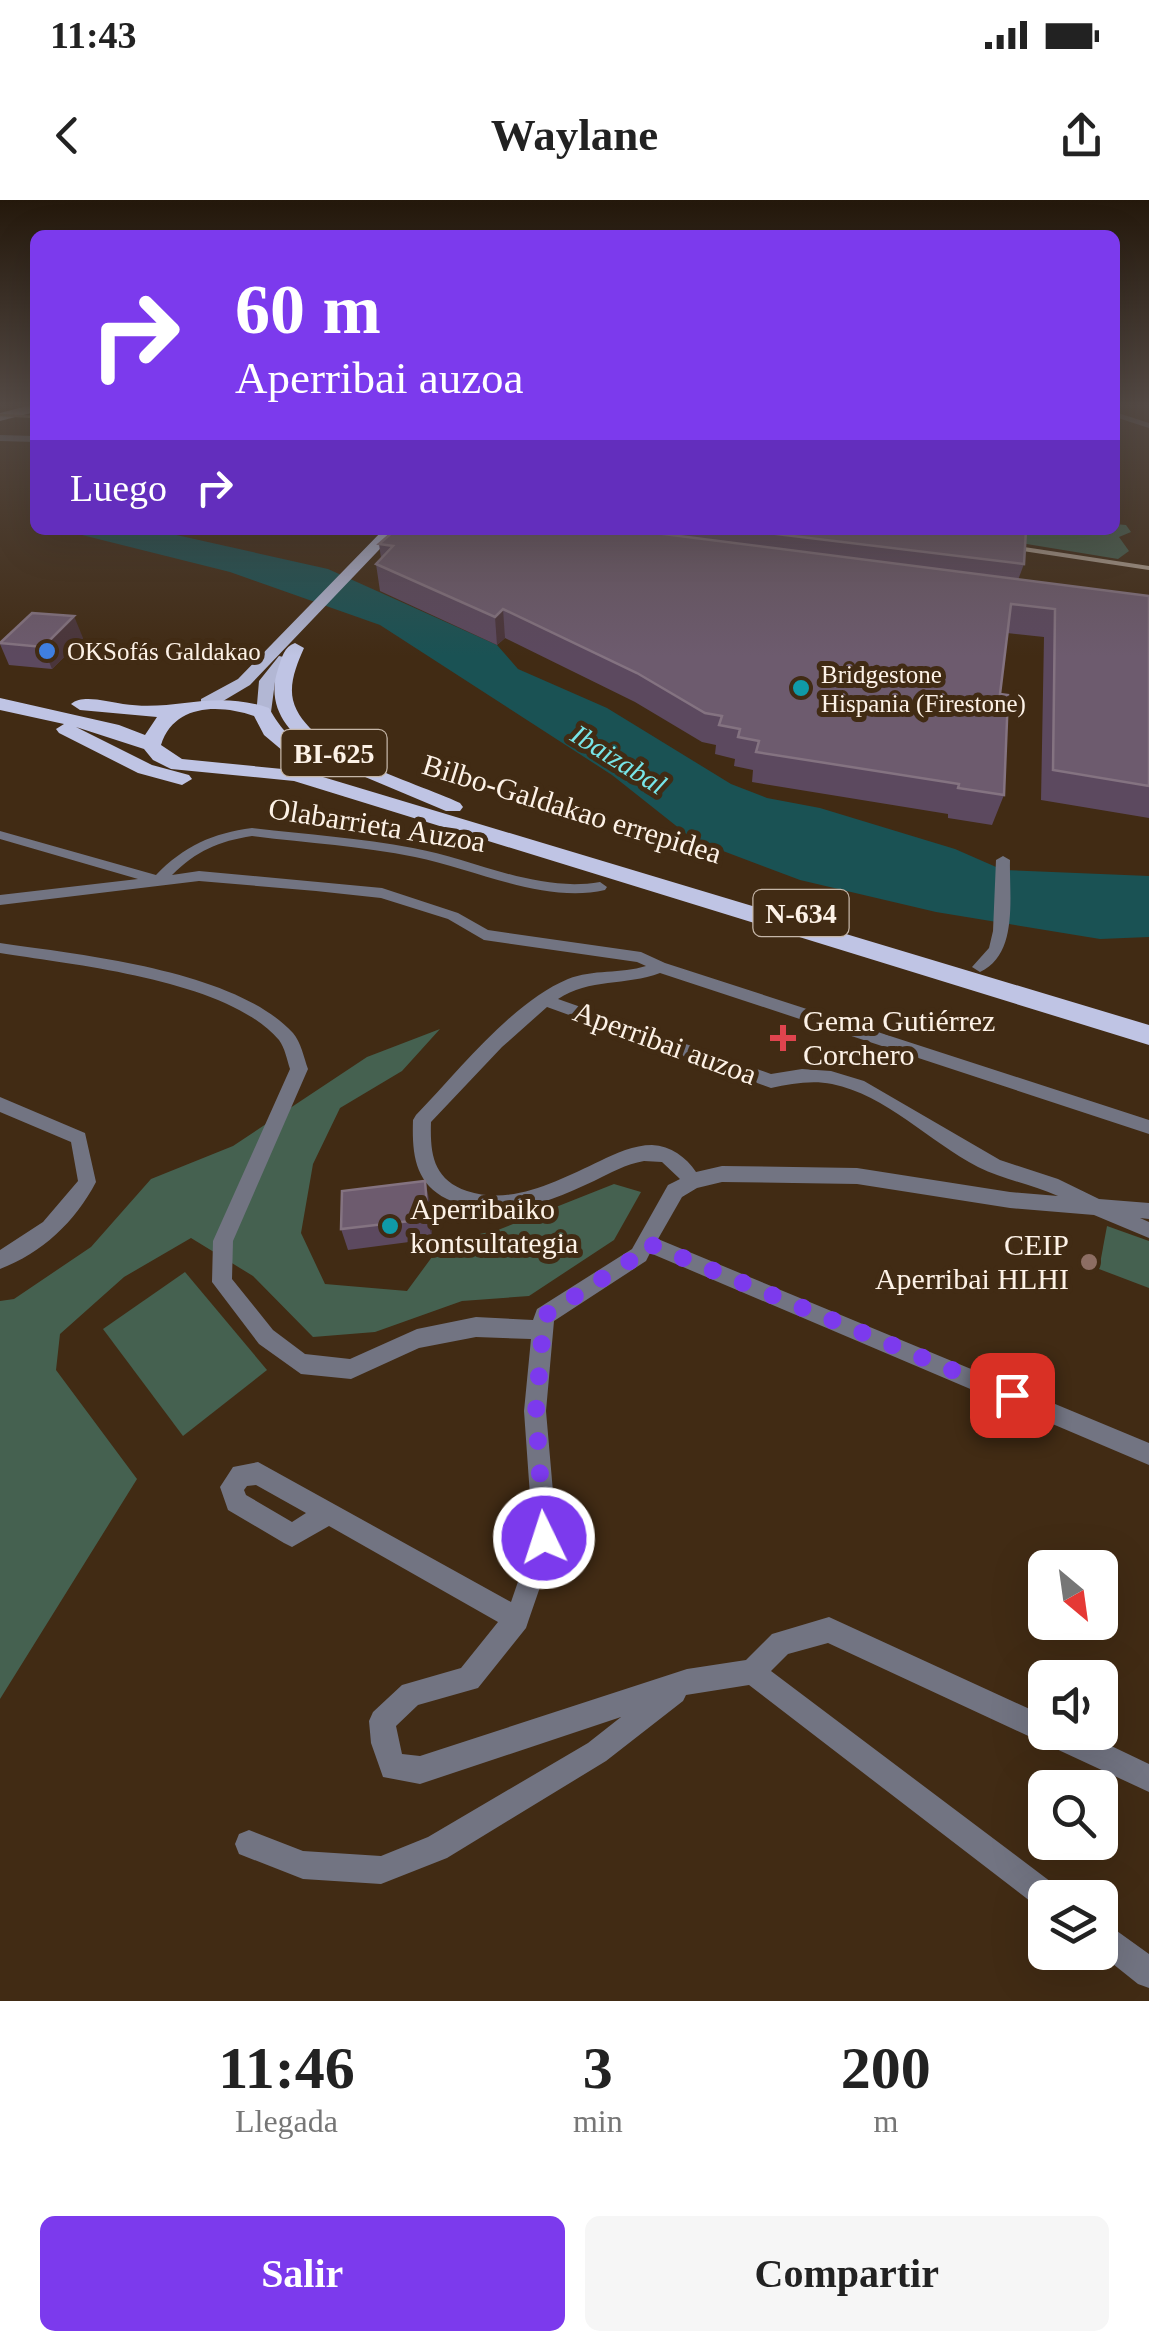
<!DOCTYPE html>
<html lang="es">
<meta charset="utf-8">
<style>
:root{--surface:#fff;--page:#f6f6f6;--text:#222;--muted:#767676;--accent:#7c3aed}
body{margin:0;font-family:"Times New Roman",serif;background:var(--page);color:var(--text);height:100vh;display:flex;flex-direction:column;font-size:38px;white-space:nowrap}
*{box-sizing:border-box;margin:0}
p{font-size:32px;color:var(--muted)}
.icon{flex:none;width:55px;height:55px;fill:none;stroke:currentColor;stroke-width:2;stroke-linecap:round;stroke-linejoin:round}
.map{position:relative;height:1801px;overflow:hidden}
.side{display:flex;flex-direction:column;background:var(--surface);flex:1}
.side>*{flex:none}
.top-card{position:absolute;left:30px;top:30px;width:1090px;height:305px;border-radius:15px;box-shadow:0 10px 40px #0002;background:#7c3aed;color:#fff;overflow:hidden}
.needle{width:65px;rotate:151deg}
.controls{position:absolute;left:1028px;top:1350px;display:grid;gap:20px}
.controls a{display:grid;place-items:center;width:90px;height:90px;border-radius:15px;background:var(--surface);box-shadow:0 10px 40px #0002;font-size:50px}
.pin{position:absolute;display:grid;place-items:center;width:85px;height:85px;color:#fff;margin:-42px;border-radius:20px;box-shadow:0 5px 15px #0006}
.me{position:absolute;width:110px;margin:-55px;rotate:356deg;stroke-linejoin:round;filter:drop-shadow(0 0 8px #0008)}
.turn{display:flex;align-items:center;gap:35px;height:210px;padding:0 40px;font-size:45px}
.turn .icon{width:130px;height:130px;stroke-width:2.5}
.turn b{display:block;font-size:70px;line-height:85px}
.then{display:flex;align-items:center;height:95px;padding:0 40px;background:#0003;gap:20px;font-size:38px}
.eta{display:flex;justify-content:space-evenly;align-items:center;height:170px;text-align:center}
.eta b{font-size:60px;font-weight:700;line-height:70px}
.action{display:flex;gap:20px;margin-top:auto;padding:20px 40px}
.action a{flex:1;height:115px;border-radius:15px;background:var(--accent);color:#fff;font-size:40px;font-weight:700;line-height:115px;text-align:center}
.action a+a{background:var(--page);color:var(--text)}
.status{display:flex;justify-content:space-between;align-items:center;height:70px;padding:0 50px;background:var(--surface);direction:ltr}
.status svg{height:28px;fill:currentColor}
header{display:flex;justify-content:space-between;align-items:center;height:130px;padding:0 40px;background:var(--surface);font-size:45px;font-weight:700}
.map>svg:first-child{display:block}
</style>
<div class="status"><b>11:43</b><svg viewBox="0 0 49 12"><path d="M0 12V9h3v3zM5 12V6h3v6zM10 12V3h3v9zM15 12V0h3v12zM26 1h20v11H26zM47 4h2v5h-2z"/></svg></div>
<header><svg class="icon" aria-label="back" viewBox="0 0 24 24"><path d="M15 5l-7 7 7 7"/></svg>Waylane<svg class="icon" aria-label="share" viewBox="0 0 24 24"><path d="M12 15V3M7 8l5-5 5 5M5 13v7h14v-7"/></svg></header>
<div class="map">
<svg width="1149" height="1801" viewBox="0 0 1149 1801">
<rect width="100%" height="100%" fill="#412b14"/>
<g fill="#456150">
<polygon points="1115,324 1126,325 1131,332 1119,337 1129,351 1118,359 941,330 1115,330"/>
<polygon points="440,829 402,871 340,908 313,964 301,1033 325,1084 407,1091 443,1042 498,1030 614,984 641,992 614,1040 529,1096 462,1101 375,1132 313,1137 253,1076 191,1038 124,1077 60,1134 56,1170 137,1279 0,1499 0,1101 14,1099 91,1047 151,979 233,946 367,857"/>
<polygon points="1107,1026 1149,1041 1149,1088 1099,1069"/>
<polygon points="185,1072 267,1170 183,1236 103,1129"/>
</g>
<polygon fill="#1a5254" points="62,330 154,330 328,369 497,445 518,469 607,508 731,584 767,598 820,608 955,649 1003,670 1149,676 1149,737 1100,739 936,712 800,680 694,640 612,575 380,425 230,372"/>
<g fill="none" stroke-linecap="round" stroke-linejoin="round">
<g fill="#727482" fill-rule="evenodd">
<polygon points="1115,212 1149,223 1149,228 1115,217"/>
<path d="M252,628C305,634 360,638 413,648C474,659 537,693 600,682L607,687L605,690C545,704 475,669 415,657C362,646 306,643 252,636C219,641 196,651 172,675L199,671L382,688L458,713L488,730L641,752L665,763L1149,920V934L660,773C626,786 589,778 558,799L771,874L802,869L831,871L864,881L1000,960L1058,979L1099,999L1149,1003V1019L1140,1018L1149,1022V1038L1094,1015L1010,1008L857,984L722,982L697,988L682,997L658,1039L1149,1243V1265L650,1053L646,1061L554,1121L546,1211L557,1338L529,1419L526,1428L478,1488L418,1505L396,1526L402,1554L420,1556L687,1469L746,1460L772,1434L829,1417L1045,1516V1532H1082L1149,1564V1592L828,1443L788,1454L771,1471L1059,1688L1063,1698H1045V1711L1039,1708L749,1485L686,1495L683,1501L606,1561L447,1658L381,1684L303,1679L239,1654L235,1644L239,1634L249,1630L303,1651L381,1656L428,1637L588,1543L621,1517L420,1584L383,1577L371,1543L369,1521L373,1512L402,1485L461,1468L498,1422L329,1326L292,1347L284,1343L228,1310L220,1287L233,1267L258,1262L511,1402L533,1338L524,1211L531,1139L476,1137L419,1148L351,1179L301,1174L259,1144L212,1082L213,1041L290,869C287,860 285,848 279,840C228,780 75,765 0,753V743C82,755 235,770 293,833C301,842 304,858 308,869L233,1041L232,1079L273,1130L305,1154L350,1159L417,1129L476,1117L533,1120L537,1109L632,1049L668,985L680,979L662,962L644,961C626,964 610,973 594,981C547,1003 497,1024 447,999C414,983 412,952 413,920L416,915C459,871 511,803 568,779C593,769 621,774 646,766L637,762L484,740L448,719L381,698L316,691L199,681L0,705V695L138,679L0,639V631L156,675C184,646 213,633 252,628ZM547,807L771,888C791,884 811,880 832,884C886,895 930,942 978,967C1004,980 1032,984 1058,996L1010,992L857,968L722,966L696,972C686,957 671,946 652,945C634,945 616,953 600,961C559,980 513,1006 467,991C433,979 430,954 431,922L502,847ZM256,1285L306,1313L292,1322L246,1295L244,1290L247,1286Z"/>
<path d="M1003,656L1010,660C1009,696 1019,754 980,772L972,767L989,748L993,731L996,660Z"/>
<path d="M0,897L85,933L96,982C75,1022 42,1053 0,1069V1050L43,1022L78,981L71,942L0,912Z"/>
<polygon points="1100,1721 1110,1726 1149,1754 1149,1788 1138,1784 1098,1752 1100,1752"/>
</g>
<polygon fill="#727482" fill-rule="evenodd" points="0,235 35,236 35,242 0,241"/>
<g fill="#b2b7d4" fill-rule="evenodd">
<polygon points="383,330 398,330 250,485 213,507 201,507 201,499 238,479"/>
<polygon points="279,456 293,459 275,482 271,512 256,516 259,481"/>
</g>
<path fill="#bfc4e4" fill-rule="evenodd" d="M295,443L304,448C297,464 289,483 293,500C306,553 416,582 460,603L463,607L460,611H446L358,574L342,576L283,551L264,535L254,516C219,504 174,504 161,545L182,559L303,571L1149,825V845L294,581L171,569L153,560L144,549L76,527L152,565L189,575L192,579L182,585L138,573L59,533L56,529L64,524L0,510V498L119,525L145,535L157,517L80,510L71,504C83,494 107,502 123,504C177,512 212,489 269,508C281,530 292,541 315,551C286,531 266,505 278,469C282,457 284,447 295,443Z"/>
<polygon fill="#ccd2f4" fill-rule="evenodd" points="35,204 35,212 0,221 0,213"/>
<polyline stroke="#afa090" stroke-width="2.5" points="0,215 35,217"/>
<polyline stroke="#afa090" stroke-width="4" points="997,345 1149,368"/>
</g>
<g fill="#5c495f">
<polygon points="395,330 1026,330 1024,364 1018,380 1149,396 1149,618 1041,600 1044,437 1007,433 1000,494 1004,595 992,625 948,618 948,614 752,582 753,570 734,566 735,559 715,554 716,545 702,542 635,502 505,438 497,445 380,391 376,364 381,358 379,344"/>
<polygon points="83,438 52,469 9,465 0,444 0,442"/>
<polygon points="430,1002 432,1039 348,1050 341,1029"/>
</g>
<g fill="#4a353b">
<polygon points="503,409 505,438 497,445 495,417"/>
<polygon points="74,416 83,438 52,469 43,447"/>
<polygon points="425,981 430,1002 432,1039 428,1019"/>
</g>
<g fill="#6d5b6e" stroke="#847381" stroke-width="2.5">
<polygon points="395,330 632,330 1149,396 1149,586 1053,570 1055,409 1011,404 1000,494 1008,495 1004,595 958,588 959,584 756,552 759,541 738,537 740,529 719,525 722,516 705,513 637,473 503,409 495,417 376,364 393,346 379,344"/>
<polygon points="744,330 1026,330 1024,364"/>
<polygon points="32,413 74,416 43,447 0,443"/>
<polygon points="425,981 428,1019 341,1029 342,991"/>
</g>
<linearGradient id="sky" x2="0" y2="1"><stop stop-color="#24180b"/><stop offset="0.45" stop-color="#544a45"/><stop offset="1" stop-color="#544a45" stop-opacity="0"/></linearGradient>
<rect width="1149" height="456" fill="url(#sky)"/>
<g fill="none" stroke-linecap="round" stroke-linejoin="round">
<polyline stroke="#7c3aed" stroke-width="18" stroke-dasharray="0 32.4" points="544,1338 536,1211 544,1116 639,1055 647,1043 1012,1195"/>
</g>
<circle fill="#3f7fe0" stroke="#412b14" stroke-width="4" cx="47" cy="451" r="10"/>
<g fill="#0f9aa8" stroke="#412b14" stroke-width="4">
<circle cx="801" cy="488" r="10"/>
<circle cx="390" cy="1026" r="10"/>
</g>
<path fill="#e0444e" stroke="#412b14" stroke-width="4" d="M778 823h10v10h10v10h-10v10h-10v-10h-10v-10h10z"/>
<circle fill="#8d6e63" stroke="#412b14" stroke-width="4" cx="1089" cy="1062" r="10"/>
<g text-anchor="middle" stroke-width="10" stroke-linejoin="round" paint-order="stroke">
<g font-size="25" fill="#fdf2e7" stroke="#412b14" text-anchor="start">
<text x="67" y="460">OKSofás Galdakao</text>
<text x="821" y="483">Bridgestone<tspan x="821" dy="29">Hispania (Firestone)</tspan></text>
</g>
<g fill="#412b14" stroke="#c5b6a8" stroke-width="2.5">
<rect x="281.5" y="530" width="105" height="46" rx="8"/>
<rect x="753.5" y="690" width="95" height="46" rx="8"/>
</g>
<g font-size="28" font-weight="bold" fill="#fdf2e7">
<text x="334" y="563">BI-625</text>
<text x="801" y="723">N-634</text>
</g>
<g font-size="28" font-style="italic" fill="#77e5e8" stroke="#412b14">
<text transform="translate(619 559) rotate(32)" y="10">Ibaizabal</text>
</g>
<g font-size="30" fill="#fdf2e7" stroke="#412b14">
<text transform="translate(572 609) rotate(17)" y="10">Bilbo-Galdakao errepidea</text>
<text transform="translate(377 625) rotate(9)" y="10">Olabarrieta Auzoa</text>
<text transform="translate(665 843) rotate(20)" y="10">Aperribai auzoa</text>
</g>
<g font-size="30" fill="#fdf2e7" stroke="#412b14" text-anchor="start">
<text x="803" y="831">Gema Gutiérrez<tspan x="803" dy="34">Corchero</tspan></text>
<text x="410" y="1019">Aperribaiko<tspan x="410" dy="34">kontsultategia</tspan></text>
<text x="1069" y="1055" text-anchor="end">CEIP<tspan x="1069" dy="34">Aperribai HLHI</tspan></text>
</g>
</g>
</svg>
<div class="controls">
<a><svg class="needle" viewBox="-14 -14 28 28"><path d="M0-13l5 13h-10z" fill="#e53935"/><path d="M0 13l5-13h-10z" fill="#767676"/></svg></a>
<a><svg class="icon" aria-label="sound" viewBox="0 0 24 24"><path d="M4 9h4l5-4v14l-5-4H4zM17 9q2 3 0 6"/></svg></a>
<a><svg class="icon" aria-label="search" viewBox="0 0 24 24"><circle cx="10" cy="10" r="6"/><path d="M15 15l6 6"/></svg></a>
<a><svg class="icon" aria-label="layers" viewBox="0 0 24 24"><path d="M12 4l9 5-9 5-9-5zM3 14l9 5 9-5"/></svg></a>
</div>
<div class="pin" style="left:1012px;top:1195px;background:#d93025"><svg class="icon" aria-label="arrive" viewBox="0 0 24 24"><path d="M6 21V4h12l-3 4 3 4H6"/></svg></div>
<svg class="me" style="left:544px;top:1338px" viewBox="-20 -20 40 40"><circle r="17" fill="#7c3aed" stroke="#fff" stroke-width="3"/><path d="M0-11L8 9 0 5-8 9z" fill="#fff"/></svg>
<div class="top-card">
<div class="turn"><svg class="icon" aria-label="right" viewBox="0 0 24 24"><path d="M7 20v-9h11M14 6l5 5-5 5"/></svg><div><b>60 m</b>Aperribai auzoa</div></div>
<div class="then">Luego<svg class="icon" aria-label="right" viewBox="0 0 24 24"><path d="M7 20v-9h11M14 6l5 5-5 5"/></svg></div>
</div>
</div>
<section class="side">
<div class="eta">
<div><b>11:46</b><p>Llegada</p></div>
<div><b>3</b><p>min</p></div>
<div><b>200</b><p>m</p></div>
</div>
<div class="action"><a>Salir</a><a>Compartir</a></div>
</section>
